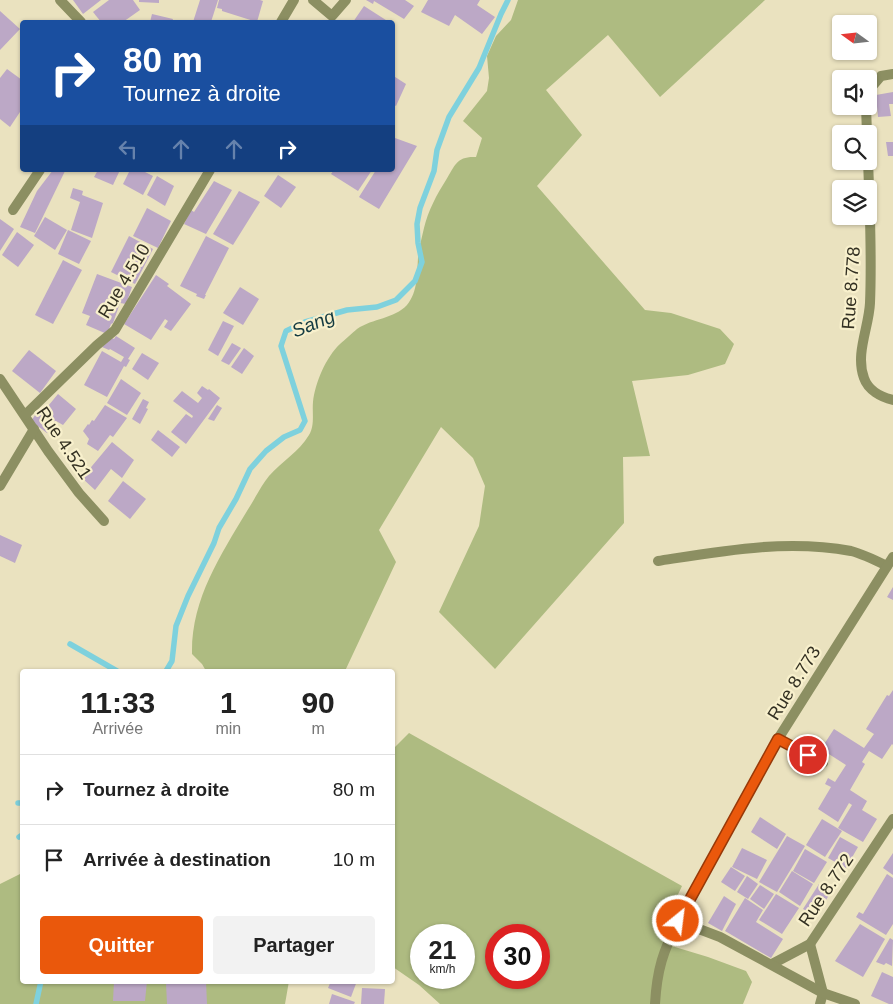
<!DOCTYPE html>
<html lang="fr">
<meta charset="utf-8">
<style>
:root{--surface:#fff;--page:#f2f2f2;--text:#222;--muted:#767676;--line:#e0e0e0;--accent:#ea580c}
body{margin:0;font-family:Helvetica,sans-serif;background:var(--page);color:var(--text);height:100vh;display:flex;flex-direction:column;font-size:19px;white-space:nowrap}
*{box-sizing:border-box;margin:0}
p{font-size:16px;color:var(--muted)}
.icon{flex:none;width:28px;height:28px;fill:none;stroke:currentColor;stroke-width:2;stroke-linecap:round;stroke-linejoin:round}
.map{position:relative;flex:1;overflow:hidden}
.drawer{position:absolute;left:20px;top:669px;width:375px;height:315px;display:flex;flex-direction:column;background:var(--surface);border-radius:5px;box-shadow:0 1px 4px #0004}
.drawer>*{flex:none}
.guide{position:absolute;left:20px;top:20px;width:375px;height:152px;border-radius:5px;box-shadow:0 1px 4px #0004;background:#1a4fa0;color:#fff;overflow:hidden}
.needle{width:32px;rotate:285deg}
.controls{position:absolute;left:832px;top:15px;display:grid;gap:10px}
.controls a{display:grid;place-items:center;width:45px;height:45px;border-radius:5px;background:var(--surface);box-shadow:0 1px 4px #0004;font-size:25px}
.speed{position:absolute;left:410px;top:924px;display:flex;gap:10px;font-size:25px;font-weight:700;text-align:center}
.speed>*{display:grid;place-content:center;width:65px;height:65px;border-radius:50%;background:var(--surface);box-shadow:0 1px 4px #0004;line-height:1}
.speed small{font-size:12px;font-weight:400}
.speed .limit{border:8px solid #d22;background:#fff;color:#111}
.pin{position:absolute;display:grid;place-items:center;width:42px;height:42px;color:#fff;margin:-21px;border:2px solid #fff;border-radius:50%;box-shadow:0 1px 5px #0007}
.me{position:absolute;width:55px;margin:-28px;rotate:29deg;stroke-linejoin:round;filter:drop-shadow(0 0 4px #0008)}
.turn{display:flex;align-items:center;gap:18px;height:105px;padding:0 20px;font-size:22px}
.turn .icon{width:65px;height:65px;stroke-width:2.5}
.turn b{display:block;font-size:35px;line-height:42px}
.lanes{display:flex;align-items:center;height:48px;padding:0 20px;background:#0003;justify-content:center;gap:25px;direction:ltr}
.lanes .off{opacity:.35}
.eta{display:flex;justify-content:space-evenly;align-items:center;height:85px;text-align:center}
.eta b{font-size:30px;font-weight:600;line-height:35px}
.action{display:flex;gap:10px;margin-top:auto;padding:10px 20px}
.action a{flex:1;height:58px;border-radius:5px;background:var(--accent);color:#fff;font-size:20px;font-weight:600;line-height:58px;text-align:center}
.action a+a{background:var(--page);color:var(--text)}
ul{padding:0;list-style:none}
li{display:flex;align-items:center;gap:15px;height:70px;padding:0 20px;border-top:1px solid var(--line)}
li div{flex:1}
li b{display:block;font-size:19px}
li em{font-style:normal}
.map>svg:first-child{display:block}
</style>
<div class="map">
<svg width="893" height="1004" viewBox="0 0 893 1004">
<rect width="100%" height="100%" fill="#eae2bf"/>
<g fill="#aebb81" fill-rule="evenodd">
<path d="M518,0H765L660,97L608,35L546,90L582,135L537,186L645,310L671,313L720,329L734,344L725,364L688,375L632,381L650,456L623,457L624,523L495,669L439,612L479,526L485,486L473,458L441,427L379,530L396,562L345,671H206L202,664L192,654C191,600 220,556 247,511C254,500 261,486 269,476C282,461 299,452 309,435C315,425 312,413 313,402C315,383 326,357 340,344C345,340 352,333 357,329C373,318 394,319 407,305C418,292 417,273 418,258C419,248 422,237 424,228C428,211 437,194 446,180C455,165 457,156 476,157L482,138L463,121L487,91L489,78L487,56L496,36L511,20Z"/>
<path d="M409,733L682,886L671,909L665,944L708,957L746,971L752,982L743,1004H440L419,985L393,967V749ZM421,935H464V978H421ZM496,935H539V978H496Z"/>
<polygon points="22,873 22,981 289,981 285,1004 0,1004 0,884"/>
</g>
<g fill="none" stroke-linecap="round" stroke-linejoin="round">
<g stroke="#7ed1dd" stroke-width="5.5">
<polyline points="70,644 117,671"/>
<polyline points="166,671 172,661 176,626 188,596 214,543 219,528 236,499 250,469 266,451 284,437 300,430 305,421 281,346 286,331 305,322 347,310 377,307 396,300 415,281 422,262 418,243 417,224 420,208 434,171 437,150 449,117 479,68 501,14 508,0"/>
<polyline points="18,803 22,803"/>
<polyline points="19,837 22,835"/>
<polyline points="36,1004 41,981"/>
</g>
</g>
<g fill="#bca8c6">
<polygon points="73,0 101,0 83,14"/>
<polygon points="109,0 133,0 140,10 123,22 101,22 93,12"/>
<polygon points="139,0 159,0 159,3 139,2"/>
<polygon points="200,0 218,0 211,22 193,22"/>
<polygon points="219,0 260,0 263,1 257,22 222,11 222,9 217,8"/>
<polygon points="366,0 405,0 414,6 404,19 374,1 373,4"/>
<polygon points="428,0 480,0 477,5 495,17 482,34 455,15 449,26 421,12"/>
<polygon points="364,6 389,22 353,22"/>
<polygon points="0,11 20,29 0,50"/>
<polygon points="152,14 173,19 172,22 150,22"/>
<polygon points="7,69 22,80 22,109 10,127 0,119 0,78"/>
<polygon points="392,75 406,84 396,106 392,104"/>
<polygon points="893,92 893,104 889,104 891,116 878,117 876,95"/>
<polygon points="395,138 417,146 379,209 359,197 376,170 392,170 392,143"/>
<polygon points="886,142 893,142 893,156 888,156"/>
<polygon points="53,170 65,171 35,233 20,227 37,191"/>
<polygon points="98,170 102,172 103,170 120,170 113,185 94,177"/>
<polygon points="130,170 141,170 153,176 143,195 123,184"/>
<polygon points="334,170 372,170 358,191 331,174"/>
<polygon points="278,175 296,187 281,208 264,196"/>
<polygon points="157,176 174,186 165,206 147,195"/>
<polygon points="214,181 232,190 206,234 184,224 191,210 194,212"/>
<polygon points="73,188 83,191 82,195 103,203 92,238 71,230 80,202 70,198"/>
<polygon points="239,191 260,202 233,245 213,234"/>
<polygon points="147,208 171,221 158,248 133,236"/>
<polygon points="45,217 67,230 55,250 34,236"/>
<polygon points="0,219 14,229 0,251"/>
<polygon points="68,230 91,241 79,264 58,254"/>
<polygon points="17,232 34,245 18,267 2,255"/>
<polygon points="129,236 153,249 135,284 111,272"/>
<polygon points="206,236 229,248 205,295 206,295 204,299 196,296 197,294 180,286"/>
<polygon points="63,260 82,270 53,324 35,315"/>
<polygon points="97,274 132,287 126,304 120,303 113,323 111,324 107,334 86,325 90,316 82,313"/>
<polygon points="156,275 169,284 167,286 191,304 171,331 164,327 168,321 165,319 151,340 124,324"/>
<polygon points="240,287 259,299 243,325 223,313"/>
<polygon points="223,321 234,326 218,356 208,350"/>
<polygon points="116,336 135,348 128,359 130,360 126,367 124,366 107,397 84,385 102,351 121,362 124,357 110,349 109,350 102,347 112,338 114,339"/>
<polygon points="232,343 241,348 229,365 221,361"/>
<polygon points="244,348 254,356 242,374 231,367"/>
<polygon points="29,350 56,371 40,393 12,371"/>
<polygon points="142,353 159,363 148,380 132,369"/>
<polygon points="121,379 141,393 127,415 107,403"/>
<polygon points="202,386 208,390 209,389 220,398 186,444 171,432 186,414 192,418 193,416 173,401 182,391 198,403 202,398 197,393"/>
<polygon points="58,394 76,409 63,425 56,421 47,433 31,421 40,408 44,411"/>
<polygon points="143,399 149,402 146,408 148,409 140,424 132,419"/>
<polygon points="105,405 127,418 113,437 110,435 98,451 87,444 89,439 83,431 88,424 89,425 92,420 94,421"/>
<polygon points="217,405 222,408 214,421 208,419"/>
<polygon points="158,430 180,447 172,457 151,440"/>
<polygon points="112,442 134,460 122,478 111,469 95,490 82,478"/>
<polygon points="123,481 146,499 130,519 108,501"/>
<polygon points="0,535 22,545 15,563 0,556"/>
<polygon points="893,587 893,600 887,597"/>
<polygon points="893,690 893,745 892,744 882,759 869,751 862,762 865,764 850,790 867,801 862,810 877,819 863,842 838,828 852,805 849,803 838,822 818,809 831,787 825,784 828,778 835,782 846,765 821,749 834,729 864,748 874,734 866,729 887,695 889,696"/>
<polygon points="760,817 786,834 777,849 751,832"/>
<polygon points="822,819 842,831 825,857 806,845"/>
<polygon points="787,836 805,846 777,892 759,882"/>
<polygon points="840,837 858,847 846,868 828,858"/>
<polygon points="742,848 767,860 757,879 732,867"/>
<polygon points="805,849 827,862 814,883 793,871"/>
<polygon points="893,853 893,875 883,868"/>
<polygon points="731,867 745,876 735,891 721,882"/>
<polygon points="792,871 813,884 800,906 779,892"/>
<polygon points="887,874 893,878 893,924 886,935 856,917 859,912 863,914"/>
<polygon points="747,876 758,884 748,899 737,892"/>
<polygon points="819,884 831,892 816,916 803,909"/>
<polygon points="760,885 774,894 764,909 750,899"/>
<polygon points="776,894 799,908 782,934 759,920"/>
<polygon points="724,896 736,904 722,931 708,923"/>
<polygon points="745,898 763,910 756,922 783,939 771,958 725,931"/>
<polygon points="860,924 885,939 863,977 835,961"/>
<polygon points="890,938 893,940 892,966 886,963 884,965 876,962"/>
<polygon points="882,972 893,977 893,1004 889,1004 871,996"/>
<polygon points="114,981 147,981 145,1001 113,1001"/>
<polygon points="174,981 206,981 207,1004 167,1004 166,983 174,983"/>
<polygon points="331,981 357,981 351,997 328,988"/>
<polygon points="362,988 385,989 384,1004 361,1004"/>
<polygon points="332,994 355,1002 354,1004 329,1004"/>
</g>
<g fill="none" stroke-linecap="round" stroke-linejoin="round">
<g stroke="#8c8f62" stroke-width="10">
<polyline points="60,0 81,22"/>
<polyline points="313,0 332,16 346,0"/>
<polyline points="281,22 294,0"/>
<polyline points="869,90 881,76 893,74"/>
<polyline points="866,106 867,134"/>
<path d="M868,161C870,208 872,255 870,303C869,327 855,354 864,378C868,390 881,397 893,400"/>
<polyline points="13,210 40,170"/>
<polyline points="0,379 48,451 79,493 104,521"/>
<polyline points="25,415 97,345 115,330 210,170"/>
<polyline points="0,486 34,429"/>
<path d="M658,561C722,551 786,539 851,551C863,554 875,560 887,566"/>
<polyline points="778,739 823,763"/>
<polyline points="810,944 823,993 820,1004"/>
<polyline points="772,964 810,944 893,819"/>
<path d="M655,1004C657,969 663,952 678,921"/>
<polyline points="855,1004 823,993 720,937 678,921 778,739 893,557"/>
</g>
</g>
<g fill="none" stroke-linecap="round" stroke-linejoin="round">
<g stroke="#983908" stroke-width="12">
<polyline id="route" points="678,921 778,739 808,755"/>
</g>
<use href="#route" stroke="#ea580c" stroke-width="9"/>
</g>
<g text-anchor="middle" stroke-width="4.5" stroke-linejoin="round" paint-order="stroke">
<g font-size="18" fill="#333022" stroke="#f8f0cc">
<text transform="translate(124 281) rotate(-59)" y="6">Rue 4.510</text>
<text transform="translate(851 288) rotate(-86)" y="6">Rue 8.778</text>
<text transform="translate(64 443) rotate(56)" y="6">Rue 4.521</text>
<text transform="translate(794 683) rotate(-58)" y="6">Rue 8.773</text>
<text transform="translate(826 890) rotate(-56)" y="6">Rue 8.772</text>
</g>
<g font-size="19" font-style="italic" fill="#153c42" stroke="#f8f0cc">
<text transform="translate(313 323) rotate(-22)" y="7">Sang</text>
</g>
</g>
</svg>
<div class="controls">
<a><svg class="needle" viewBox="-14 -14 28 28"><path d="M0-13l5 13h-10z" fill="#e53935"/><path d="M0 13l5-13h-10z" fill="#767676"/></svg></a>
<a><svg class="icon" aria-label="sound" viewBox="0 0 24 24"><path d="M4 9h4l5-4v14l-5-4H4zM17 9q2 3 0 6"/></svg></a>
<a><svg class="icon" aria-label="search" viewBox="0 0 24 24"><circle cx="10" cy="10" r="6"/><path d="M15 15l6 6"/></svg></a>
<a><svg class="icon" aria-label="layers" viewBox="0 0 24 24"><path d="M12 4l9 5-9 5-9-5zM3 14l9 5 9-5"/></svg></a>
</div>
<div class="speed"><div>21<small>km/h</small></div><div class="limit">30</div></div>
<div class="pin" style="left:808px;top:755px;background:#d93025"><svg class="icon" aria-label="arrive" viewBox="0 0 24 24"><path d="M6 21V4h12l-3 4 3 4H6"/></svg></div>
<svg class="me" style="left:678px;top:921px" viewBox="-20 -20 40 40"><circle r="17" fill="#ea580c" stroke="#fff" stroke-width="3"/><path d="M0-11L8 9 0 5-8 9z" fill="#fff"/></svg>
<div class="guide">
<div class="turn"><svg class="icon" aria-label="right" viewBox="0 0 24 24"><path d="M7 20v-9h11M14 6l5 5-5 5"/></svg><div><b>80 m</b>Tournez à droite</div></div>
<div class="lanes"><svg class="icon off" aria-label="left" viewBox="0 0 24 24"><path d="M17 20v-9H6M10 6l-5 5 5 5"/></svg><svg class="icon off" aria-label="ahead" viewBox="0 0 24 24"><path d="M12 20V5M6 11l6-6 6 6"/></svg><svg class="icon off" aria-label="ahead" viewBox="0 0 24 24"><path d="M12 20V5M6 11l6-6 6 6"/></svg><svg class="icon" aria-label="right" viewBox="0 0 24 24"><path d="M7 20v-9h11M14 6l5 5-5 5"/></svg></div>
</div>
<section class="drawer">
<div class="eta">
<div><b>11:33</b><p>Arrivée</p></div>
<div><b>1</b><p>min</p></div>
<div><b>90</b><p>m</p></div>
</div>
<ul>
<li><svg class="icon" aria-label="right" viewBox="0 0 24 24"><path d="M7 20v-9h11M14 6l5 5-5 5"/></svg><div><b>Tournez à droite</b></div><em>80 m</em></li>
<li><svg class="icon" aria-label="arrive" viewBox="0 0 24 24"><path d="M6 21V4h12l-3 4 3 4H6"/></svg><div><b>Arrivée à destination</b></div><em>10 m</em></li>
</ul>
<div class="action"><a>Quitter</a><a>Partager</a></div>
</section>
</div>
